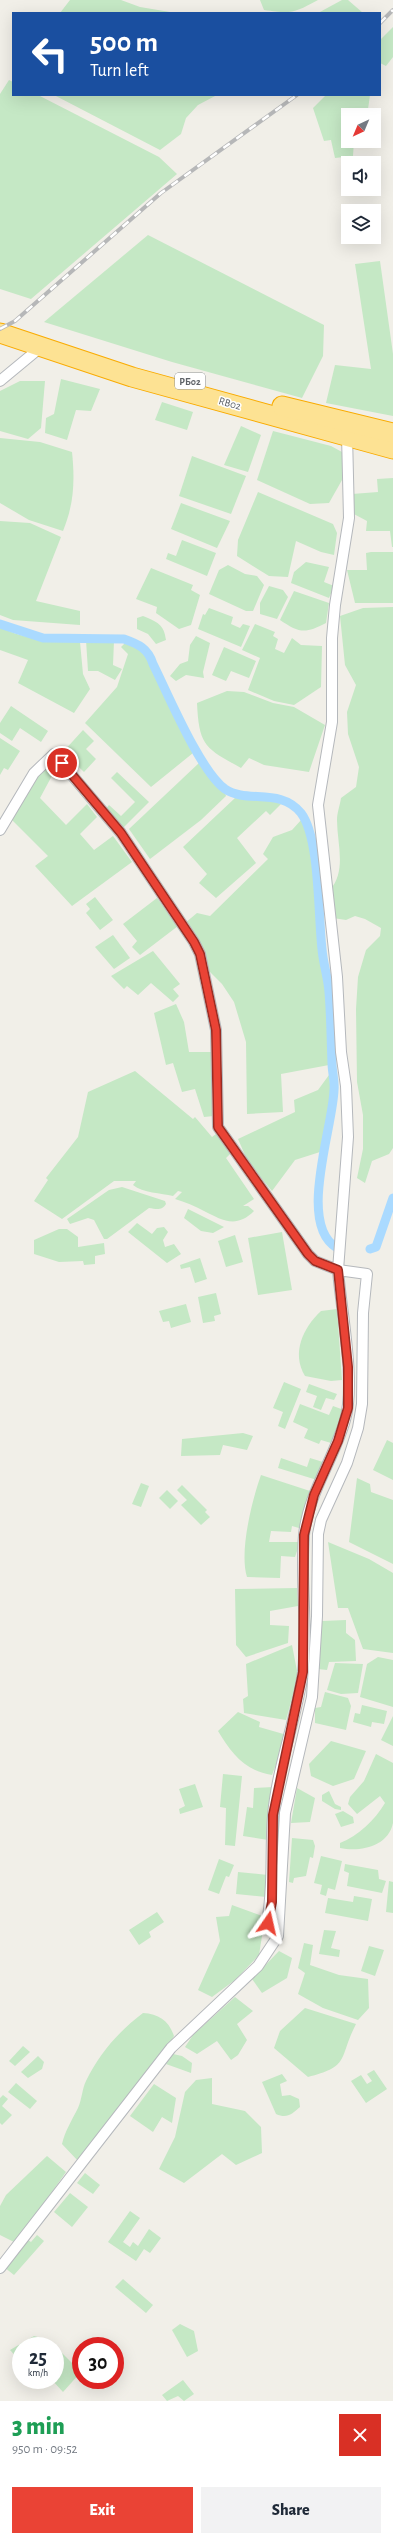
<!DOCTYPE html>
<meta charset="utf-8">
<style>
:root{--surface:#fff;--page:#f2f2f3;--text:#1f2937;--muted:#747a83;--accent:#ea4335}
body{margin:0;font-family:"Alegreya Sans",sans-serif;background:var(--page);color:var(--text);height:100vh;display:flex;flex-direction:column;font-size:15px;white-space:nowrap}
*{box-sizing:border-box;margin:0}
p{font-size:13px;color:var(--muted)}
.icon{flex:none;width:22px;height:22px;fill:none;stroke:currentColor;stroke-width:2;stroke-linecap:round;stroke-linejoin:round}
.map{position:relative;height:2401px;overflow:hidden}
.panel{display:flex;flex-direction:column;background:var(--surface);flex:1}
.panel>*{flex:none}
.top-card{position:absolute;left:12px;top:12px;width:369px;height:84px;border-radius:0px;box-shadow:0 4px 16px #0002;background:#1a4fa0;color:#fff;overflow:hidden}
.needle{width:26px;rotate:224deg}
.tools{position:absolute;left:341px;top:108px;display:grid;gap:8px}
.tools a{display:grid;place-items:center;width:40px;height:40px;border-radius:0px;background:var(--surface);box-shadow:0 4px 16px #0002;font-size:20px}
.speed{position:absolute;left:12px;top:2337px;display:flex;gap:8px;font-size:20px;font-weight:700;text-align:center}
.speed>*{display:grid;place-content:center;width:52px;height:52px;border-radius:50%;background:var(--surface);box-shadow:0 4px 16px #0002;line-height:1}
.speed small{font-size:10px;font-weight:400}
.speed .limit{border:6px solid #d22;background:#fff;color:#111}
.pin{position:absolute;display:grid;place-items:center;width:34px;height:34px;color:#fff;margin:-17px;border:2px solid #fff;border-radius:50%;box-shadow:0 1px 4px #0007}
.me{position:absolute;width:44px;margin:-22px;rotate:11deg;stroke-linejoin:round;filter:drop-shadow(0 0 3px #0008)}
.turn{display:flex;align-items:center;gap:14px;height:84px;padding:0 12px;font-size:18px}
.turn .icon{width:52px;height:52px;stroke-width:2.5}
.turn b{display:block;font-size:28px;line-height:34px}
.round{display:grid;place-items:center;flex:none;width:42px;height:42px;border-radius:0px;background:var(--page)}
.summary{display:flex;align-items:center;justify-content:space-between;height:68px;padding:0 12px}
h1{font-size:24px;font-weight:800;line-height:30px;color:#1e9e55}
.button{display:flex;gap:8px;margin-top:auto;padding:8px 12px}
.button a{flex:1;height:46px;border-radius:0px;background:var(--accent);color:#fff;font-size:16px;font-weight:800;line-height:46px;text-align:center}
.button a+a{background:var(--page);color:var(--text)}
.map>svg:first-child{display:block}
</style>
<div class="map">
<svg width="393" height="2401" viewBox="0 0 393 2401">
<rect width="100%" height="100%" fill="#f1efe8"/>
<g fill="#c5e8c5">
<polygon points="70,0 121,0 140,7 176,13 60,13"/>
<path d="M260,0H318C294,13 292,14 264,10Z"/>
<polygon points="342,0 348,0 363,13 318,13"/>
<polygon points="393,27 393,57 386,66 380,63 380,40"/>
<polygon points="9,80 13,82 13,95 38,95 159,157 177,174 31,299 0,289 0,94"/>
<polygon points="54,95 217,95 198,105 186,118 181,134 160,150"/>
<polygon points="326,95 370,95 368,109 362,115 348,115 348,141 354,141 353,156 335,158 331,140 324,141 313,108"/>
<polygon points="148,235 324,325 323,356 302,398 172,362 44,322"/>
<polygon points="380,261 393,354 393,416 326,403 335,365 371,369 355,264"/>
<polygon points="61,379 100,389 91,411 76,410 67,440 45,433 46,418 54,414"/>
<polygon points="20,381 45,381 41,428 28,439 0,431 0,391"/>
<polygon points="162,402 193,412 187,430 155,420"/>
<polygon points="241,426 261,435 248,472 224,465"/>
<polygon points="273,431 331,446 342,452 342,480 329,503 310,504 257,480"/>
<path d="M0,438L40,442L72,452C75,481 74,504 63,531L29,520L0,503Z"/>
<polygon points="192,456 246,476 231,514 179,496"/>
<polygon points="393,478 393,547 392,547 390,531 366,531 367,521 352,513 352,494 378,492 377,479"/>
<polygon points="258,492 333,524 337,533 334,555 321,552 296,541 288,577 269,576 237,556 238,540"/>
<polygon points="181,503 230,521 217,548 171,529"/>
<polygon points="0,521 30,523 61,537 36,601 80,611 80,625 13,620 0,615"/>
<polygon points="182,540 216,553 207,576 166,559 168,553 176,556"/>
<polygon points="371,552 393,552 393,603 355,603 347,570 367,570 366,553"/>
<polygon points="306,562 329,567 324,582 334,586 329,598 291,583 294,572"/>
<polygon points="228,565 245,574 257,576 264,585 253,611 246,611 209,594 219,570"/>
<polygon points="151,568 193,585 191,590 200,595 191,625 179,629 156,613 157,607 136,599"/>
<polygon points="269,586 283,590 288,597 277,619 260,614 260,603"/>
<path d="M294,591L329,603L326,623C305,634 299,633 280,620Z"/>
<path d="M393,607V1148L389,1154L372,1161L365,1183L357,1178L363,1149V1115L357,1082L356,1009L358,977L366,950L380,936L381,928L365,919L355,916L346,920L333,918L330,890C347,870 337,844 337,820C337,813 340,805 341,798L356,787L359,767L348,734L347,712L356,685L345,665L340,616L363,608Z"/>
<polygon points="209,608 233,617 231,624 240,628 243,624 250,626 241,647 198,629 203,614 205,615"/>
<path d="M143,616C157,622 164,624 166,640L156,644L148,634L137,629V618Z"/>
<polygon points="255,624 275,632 273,636 278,639 275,649 284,653 292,638 301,645 322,646 321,687 294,705 274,701 248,690 260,658 242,650"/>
<path d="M0,627C25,640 53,641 80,642L83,674L90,689L74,713L18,683L28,660L0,650Z"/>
<polygon points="196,636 210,643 203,672 204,678 186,675 176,681 170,676 180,664 188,661 190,645"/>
<polygon points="86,640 114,641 113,665 122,669 115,680 98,671 88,671"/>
<polygon points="127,641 148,653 193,753 151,787 85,723 117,687 128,654 121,647"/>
<polygon points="224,647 256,661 249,678 231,671 226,681 212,675"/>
<path d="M227,691L244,692L273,703L294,707L325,725L309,772L264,765L249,758L241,768C205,748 199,746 197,703Z"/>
<polygon points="11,706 48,731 41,742 20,728 12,741 0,733 0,723"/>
<polygon points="83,730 94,741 86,749 96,759 84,772 63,752"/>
<polygon points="0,738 20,751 8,770 4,768 0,775"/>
<polygon points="199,763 224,790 226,796 201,820 150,859 129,829"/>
<polygon points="45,766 54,772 40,798 66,825 87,804 97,817 80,834 94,850 113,836 132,862 72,906 35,866 48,856 11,819"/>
<polygon points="117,772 149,802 122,829 104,811 109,805 121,816 135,802 111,778"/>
<polygon points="235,798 270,800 281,804 270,815 266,811 237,838 256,863 216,898 199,883 207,874 183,847"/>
<polygon points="302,819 306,828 311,852 320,950 326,991 329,1065 281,1074 283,1112 247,1114 246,1042 234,1002 222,984 206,968 185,923 197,913 210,916 268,859 263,854 273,837 292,830"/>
<polygon points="95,897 113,920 100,930 86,913 90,909 86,904"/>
<polygon points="157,898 178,926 140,955 132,947 137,941 123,924"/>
<polygon points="113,935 130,958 114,969 95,947"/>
<polygon points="153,951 180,984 173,989 179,996 173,1002 151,983 138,995 127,986 124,989 111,976"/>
<polygon points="176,1004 184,1022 189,1052 211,1052 214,1116 204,1117 195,1089 182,1092 173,1063 166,1065 154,1013"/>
<path d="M135,1071L193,1119L195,1117L212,1137L216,1134L232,1152L226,1158L254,1199L243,1206H248L254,1211C236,1229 222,1220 204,1211C195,1206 185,1202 175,1199L182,1192L178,1191L173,1196C161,1193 143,1193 133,1185L136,1181H114L62,1219L34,1201L48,1180L46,1178L78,1137L88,1092Z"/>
<path d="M329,1075C333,1101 327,1127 320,1152L295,1160L272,1191L248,1162L238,1139L295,1112L294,1100L318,1090Z"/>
<path d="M122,1187L165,1201L166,1204C162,1211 156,1209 149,1208L107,1239H104L94,1220L88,1218L70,1224L67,1219L109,1190Z"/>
<polygon points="188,1209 224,1227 213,1233 201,1231 184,1218"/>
<polygon points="137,1223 152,1234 157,1228 164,1227 168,1232 163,1240 165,1247 174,1244 181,1254 167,1263 128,1232"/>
<polygon points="59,1229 67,1229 78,1237 78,1247 104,1243 105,1254 95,1256 95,1264 84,1265 83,1261 59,1262 34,1254 34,1240"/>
<polygon points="282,1232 292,1290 258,1295 248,1238"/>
<polygon points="235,1235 243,1262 226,1267 218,1241"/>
<polygon points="200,1258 207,1279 195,1283 190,1267 181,1269 180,1265"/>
<polygon points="216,1293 221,1314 214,1316 215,1321 203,1323 198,1297"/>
<polygon points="186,1304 191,1322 171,1328 169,1321 163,1322 159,1311"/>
<path d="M337,1309L342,1380L331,1381L305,1376C291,1353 303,1328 321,1311Z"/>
<polygon points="284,1382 301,1389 285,1429 278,1426 283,1412 273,1408"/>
<polygon points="309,1384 337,1394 334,1400 326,1398 321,1410 313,1407 317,1396 306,1392"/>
<polygon points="300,1404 329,1415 333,1406 344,1410 331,1443 321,1440 319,1444 304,1438 308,1429 293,1422"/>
<polygon points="243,1433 253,1436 247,1450 223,1445 220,1455 181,1456 182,1439"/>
<polygon points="387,1440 393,1443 393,1480 373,1470"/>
<polygon points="281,1458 307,1467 310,1458 323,1462 317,1480 278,1468"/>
<path d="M261,1475L310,1491L299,1528L292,1526L291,1532L271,1531L269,1542H300L295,1557L281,1556L280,1578L247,1577C239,1552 252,1500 261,1475Z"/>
<polygon points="357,1478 370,1484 371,1492 393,1500 393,1564 349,1542"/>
<polygon points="141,1483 149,1486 141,1507 132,1504"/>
<polygon points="182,1485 207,1510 205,1512 210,1517 201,1525 181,1505 187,1500 177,1490"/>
<polygon points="167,1490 178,1501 170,1509 159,1498"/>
<polygon points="328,1542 369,1559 393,1573 393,1653 363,1649 348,1608 338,1608"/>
<polygon points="297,1588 298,1606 270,1611 270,1625 289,1626 288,1643 246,1657 236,1645 235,1589"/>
<polygon points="346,1620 346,1633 355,1640 356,1661 329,1662 327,1670 318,1669 322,1621"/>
<polygon points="292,1645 298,1676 286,1720 244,1713 243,1699 248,1696 246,1664"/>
<polygon points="378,1657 393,1660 393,1707 360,1697 367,1664"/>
<polygon points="335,1663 363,1664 358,1693 341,1694 327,1690"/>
<polygon points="325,1692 348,1698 351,1706 346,1730 315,1723 315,1708 321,1707"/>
<polygon points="362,1705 387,1711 384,1724 372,1722 371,1727 353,1722 355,1713 360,1714"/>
<path d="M238,1712L260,1722L259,1727L287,1735L272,1775C245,1771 231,1753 218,1731Z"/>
<polygon points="393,1716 393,1746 381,1740"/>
<polygon points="331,1741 366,1751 354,1779 333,1786 311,1776 309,1764"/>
<path d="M376,1754L393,1763C393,1782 393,1804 393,1823C388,1847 360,1852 340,1848V1843C358,1836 375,1820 385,1803L380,1796L357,1814L348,1804L350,1797L364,1781Z"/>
<polygon points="223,1774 242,1776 235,1846 225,1845 226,1808 220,1807"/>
<polygon points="195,1784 203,1807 180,1814 179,1809 185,1806 179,1789"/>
<polygon points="273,1787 268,1840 243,1836 247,1807 253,1808 254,1788"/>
<polygon points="297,1788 315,1798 310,1822 291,1823"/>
<polygon points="329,1791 335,1804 341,1807 341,1810 335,1809 322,1801 322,1795"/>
<polygon points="343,1811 353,1817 354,1823 341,1827 335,1814"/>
<polygon points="292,1838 313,1840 315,1846 313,1858 310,1857 306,1876 294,1878 293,1883 289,1882"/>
<polygon points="321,1856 342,1861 335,1890 328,1888 326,1896 320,1894 322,1885 314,1883"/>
<polygon points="219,1859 234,1865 229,1877 226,1876 219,1894 208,1890"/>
<polygon points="345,1864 378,1870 379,1879 386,1881 382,1893 347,1886 349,1873 344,1871"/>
<polygon points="238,1872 268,1875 266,1897 236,1894"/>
<polygon points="389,1881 393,1882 393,1913 386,1912"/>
<polygon points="354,1896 372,1899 368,1921 325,1913 328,1898 353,1902"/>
<polygon points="232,1905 265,1917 259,1955 235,1980 212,1997 198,1990 220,1941 216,1917 229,1916"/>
<polygon points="157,1912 164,1922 149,1932 151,1937 139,1945 129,1930"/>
<polygon points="324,1930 336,1931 331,1948 340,1950 339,1957 319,1954"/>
<polygon points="304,1943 313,1945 310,1965 339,1975 368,1979 369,2008 358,2020 323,2008 298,1994 305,1973 298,1968"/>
<polygon points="369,1946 384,1950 375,1976 361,1971"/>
<polygon points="279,1951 292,1958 287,1978 262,1993 252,1979"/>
<polygon points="235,1997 253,2011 237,2024 247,2040 238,2055 231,2060 217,2041 197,2054 185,2047 193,2035"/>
<path d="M305,2008L356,2024C338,2059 351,2066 308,2077L274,2048L280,2031Z"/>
<path d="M143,2013C159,2014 169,2021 174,2036L157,2063L79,2162L62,2144C65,2131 72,2120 78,2108C82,2099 82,2089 86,2081C99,2054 119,2031 143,2013Z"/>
<polygon points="23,2046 30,2052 15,2066 9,2061"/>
<polygon points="173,2054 182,2056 192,2063 191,2073 166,2064"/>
<polygon points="38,2056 44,2062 42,2069 28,2078 21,2072"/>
<polygon points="374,2070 387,2089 366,2103 351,2081 361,2075 367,2084 372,2081 367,2074"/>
<path d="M282,2074L287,2081L280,2084L282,2096L290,2095L299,2099L300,2107C292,2114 287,2119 276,2114L262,2082Z"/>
<polygon points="212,2078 212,2104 245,2111 261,2127 262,2153 236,2165 222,2154 184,2183 159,2169 175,2137 185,2092 196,2080"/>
<polygon points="16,2083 37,2101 30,2109 8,2092"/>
<polygon points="154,2084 176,2098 172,2123 162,2117 153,2132 130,2116"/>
<polygon points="3,2095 8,2099 2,2106 12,2115 2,2125 0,2123 0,2098"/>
<polygon points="47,2156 66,2172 16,2243 0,2235 0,2206 6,2195"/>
<polygon points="85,2173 100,2185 93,2194 77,2183"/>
<polygon points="70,2193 88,2207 72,2227 54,2212"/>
<polygon points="130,2211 140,2218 123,2242 130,2247 133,2242 138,2246 149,2229 161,2238 150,2253 144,2249 136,2261 108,2242"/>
<polygon points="37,2235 44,2241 14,2275 4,2267 28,2240 31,2242"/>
<polygon points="123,2279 153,2305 146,2313 115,2287"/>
<polygon points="180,2324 194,2331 198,2351 187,2357 172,2330"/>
<polygon points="34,2336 49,2340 81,2372 63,2392 52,2380 55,2380 55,2377 61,2371 55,2365 55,2346 21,2346 21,2362 10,2350"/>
<polygon points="183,2380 194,2394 184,2401 178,2396 167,2401 162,2395"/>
</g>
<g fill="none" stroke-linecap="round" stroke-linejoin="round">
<g stroke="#aadaff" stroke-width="9">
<path d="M0,624L43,638L124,639C138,644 148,648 153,664C168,694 200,771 225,789C247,804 280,787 301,813C320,838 318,915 322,949C323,963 328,977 329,992C331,1016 331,1039 332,1063C332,1072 335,1081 334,1090C333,1128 297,1225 337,1248"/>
<polyline points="370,1249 376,1247 393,1198"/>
</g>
<g stroke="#b5b8bc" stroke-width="12">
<g id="street">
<polyline points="0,381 41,347"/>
<polyline points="0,830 34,773 54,754 121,833 194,942 200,954 216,1030 218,1127 308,1254 315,1261 338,1270 348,1137 346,1086 341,1052 337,977 318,805 332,722 332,638 335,605 349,518 347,435"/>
<path d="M0,2268L171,2048L258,1966L278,1936L285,1813L312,1697L317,1616L318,1534L321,1520L347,1463L358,1428L362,1404L363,1313L367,1274L338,1270C341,1310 356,1383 345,1420C334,1459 308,1494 304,1535C300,1581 308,1627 303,1672C296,1721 277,1767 273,1816C270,1852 274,1887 267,1922L278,1926"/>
</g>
</g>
<g stroke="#f9ab00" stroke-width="21">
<g id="highway">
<polyline points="0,333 132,377 393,449"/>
<polyline points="282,406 393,433"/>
</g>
</g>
<use href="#street" stroke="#fff" stroke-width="10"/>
<use href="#highway" stroke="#fde293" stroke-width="19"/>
<g stroke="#b6b7b8" stroke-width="4">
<g id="rail">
<polyline points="380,23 393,10"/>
<polyline points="0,329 15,321 161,193 297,95"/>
</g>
</g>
<use href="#rail" stroke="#fff" stroke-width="2.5" stroke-dasharray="8" stroke-linecap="butt"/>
</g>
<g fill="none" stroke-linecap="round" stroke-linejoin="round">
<g stroke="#982c22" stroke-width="10">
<polyline id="route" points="62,763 121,833 194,942 200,954 216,1030 218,1127 308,1254 315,1261 338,1270 348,1367 348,1408 338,1441 314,1495 304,1535 303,1672 273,1815 272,1902 268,1923"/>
</g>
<use href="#route" stroke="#ea4335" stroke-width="7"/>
</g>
<g text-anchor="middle" stroke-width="3" stroke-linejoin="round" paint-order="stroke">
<rect fill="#fff" stroke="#8f9295" stroke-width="1" x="175" y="373" width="30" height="16" rx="3"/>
<g font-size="10" font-weight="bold" fill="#5f6368">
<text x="190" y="385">РБ02</text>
</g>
<g font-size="11" fill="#5f6368" stroke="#fff">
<text transform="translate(230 403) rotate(16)" y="4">RB02</text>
</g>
</g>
</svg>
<div class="tools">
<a><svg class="needle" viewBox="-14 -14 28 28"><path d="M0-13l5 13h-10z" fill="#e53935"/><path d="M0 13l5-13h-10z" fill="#747a83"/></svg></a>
<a><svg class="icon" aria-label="sound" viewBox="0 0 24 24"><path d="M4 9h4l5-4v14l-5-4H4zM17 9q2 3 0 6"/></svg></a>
<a><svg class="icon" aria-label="layers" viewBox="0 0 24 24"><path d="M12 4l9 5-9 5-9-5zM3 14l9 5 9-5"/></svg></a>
</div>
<div class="speed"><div>25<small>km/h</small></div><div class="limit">30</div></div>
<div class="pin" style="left:62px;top:763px;background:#d93025"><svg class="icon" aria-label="arrive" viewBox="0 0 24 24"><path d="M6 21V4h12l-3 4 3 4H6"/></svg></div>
<svg class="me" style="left:268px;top:1923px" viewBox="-20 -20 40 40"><path d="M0-17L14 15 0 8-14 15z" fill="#ea4335" stroke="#fff" stroke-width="4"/></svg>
<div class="top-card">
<div class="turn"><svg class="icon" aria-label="left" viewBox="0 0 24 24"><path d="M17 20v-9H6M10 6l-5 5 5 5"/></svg><div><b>500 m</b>Turn left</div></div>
</div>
</div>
<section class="panel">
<div class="summary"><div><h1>3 min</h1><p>950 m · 09:52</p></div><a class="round" style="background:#d93025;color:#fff"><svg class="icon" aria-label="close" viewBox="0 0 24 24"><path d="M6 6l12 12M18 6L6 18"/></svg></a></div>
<div class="button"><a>Exit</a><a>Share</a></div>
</section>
